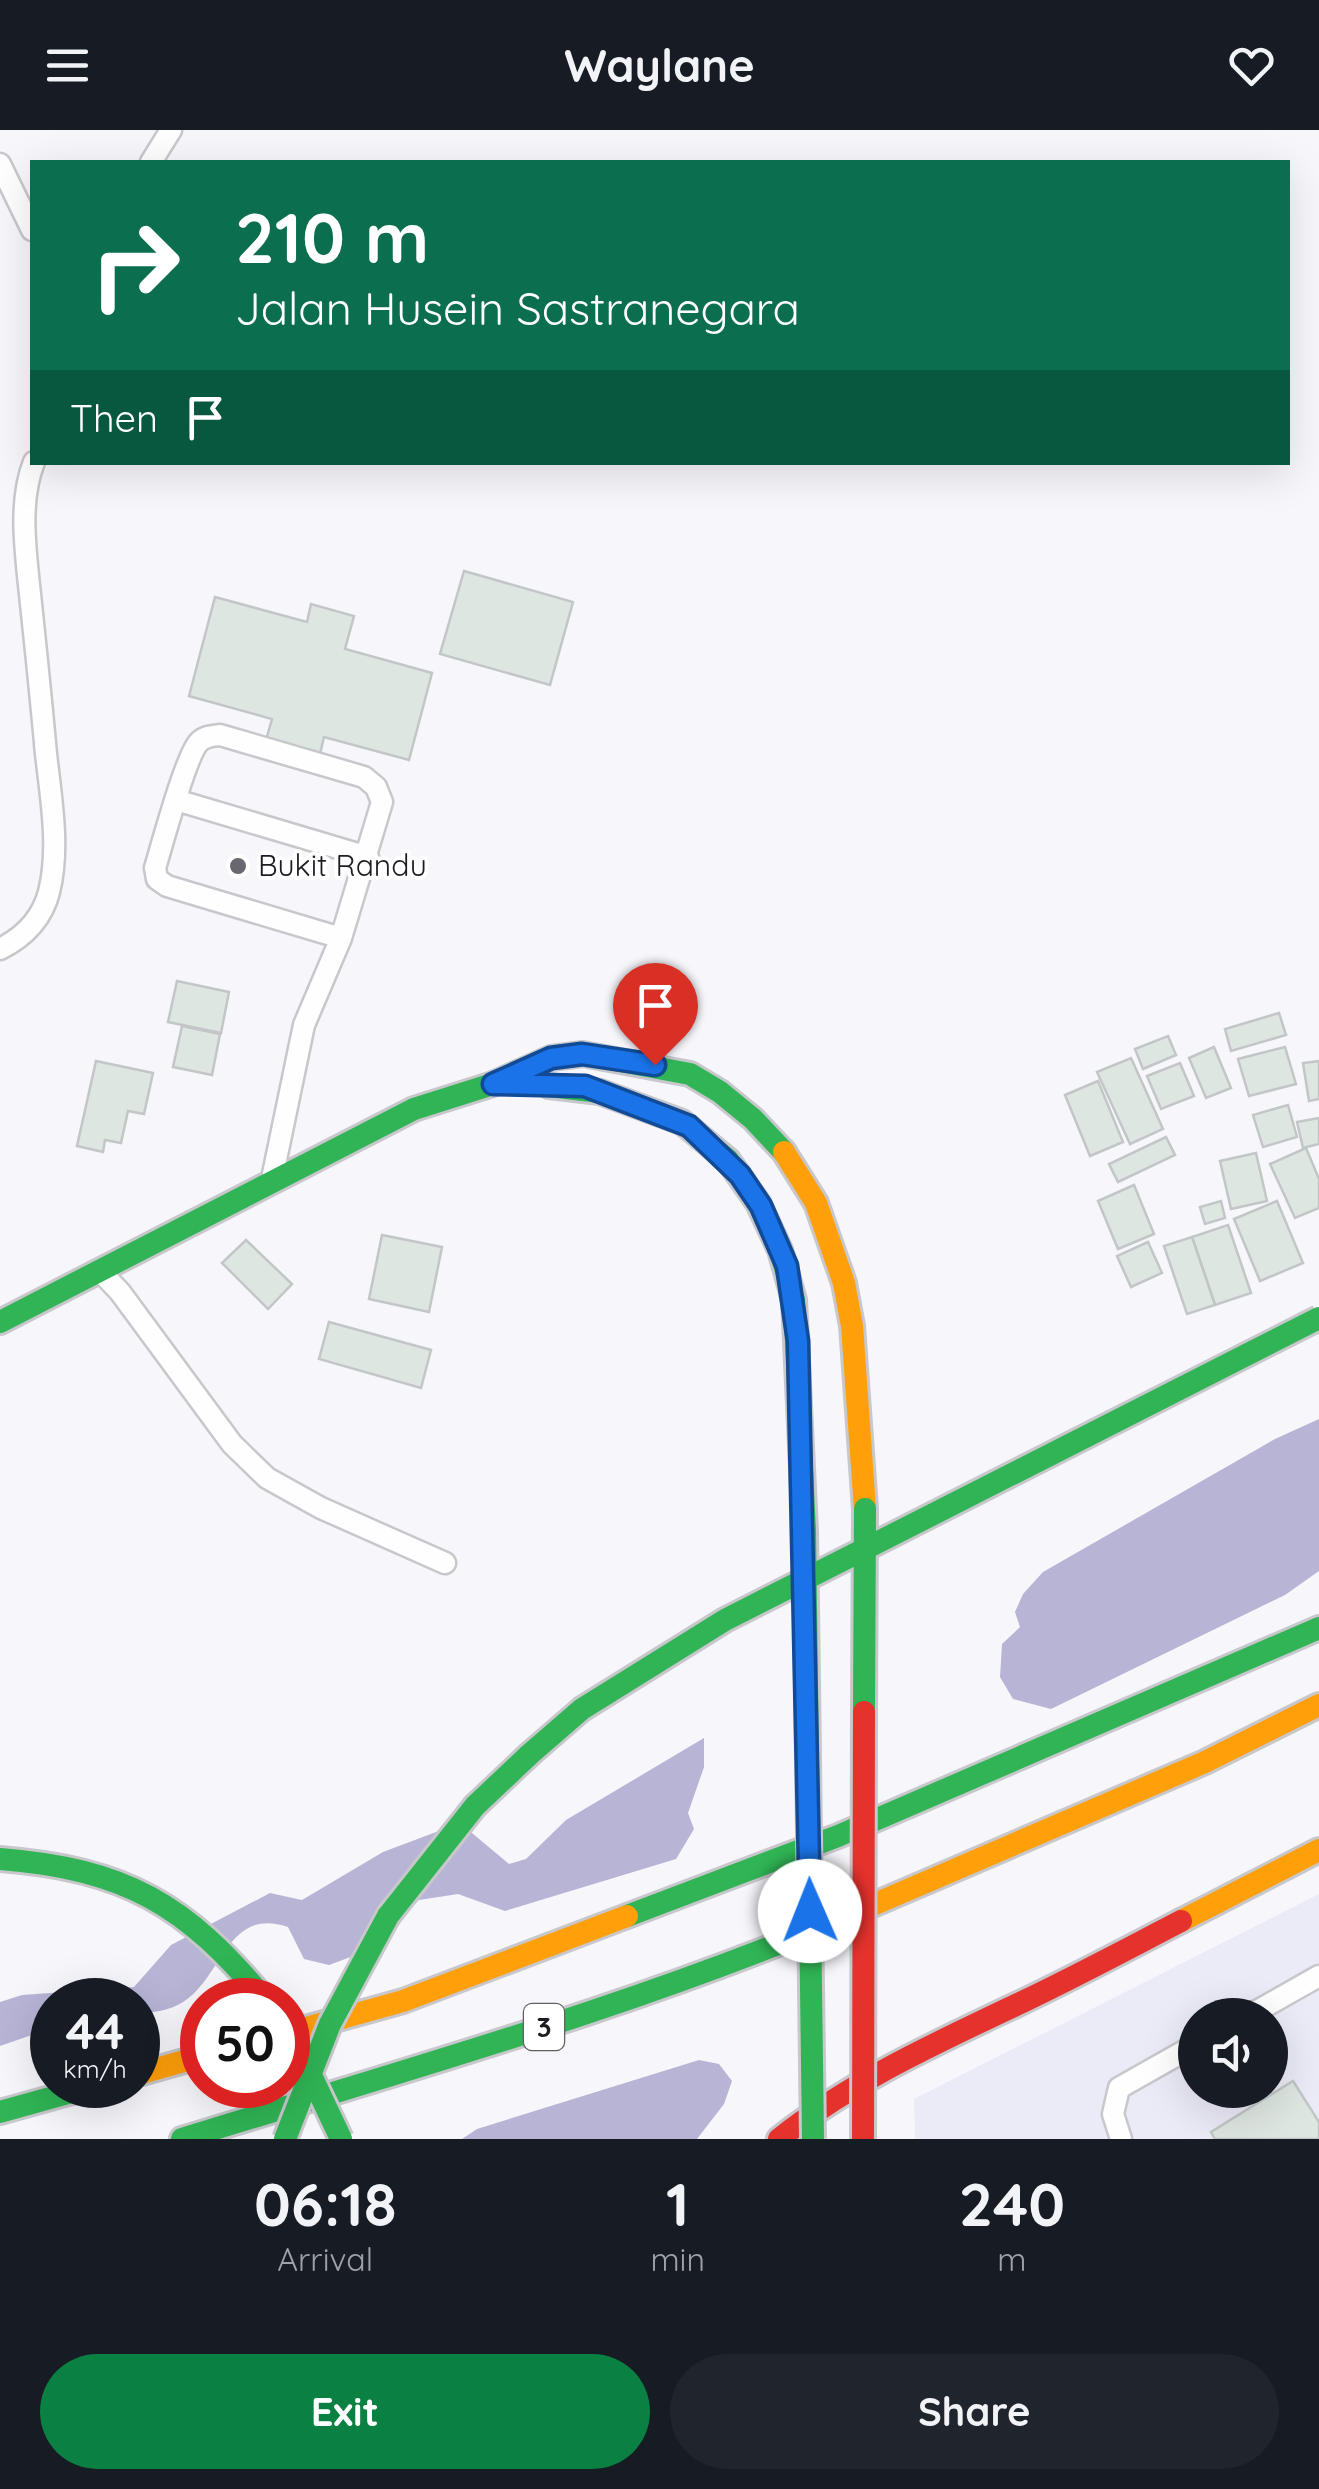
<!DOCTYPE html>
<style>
:root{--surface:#171b24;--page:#20242c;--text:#f1f3f6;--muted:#9ea1a6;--accent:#0b8043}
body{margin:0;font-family:Quicksand,sans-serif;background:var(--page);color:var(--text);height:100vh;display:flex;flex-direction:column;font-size:38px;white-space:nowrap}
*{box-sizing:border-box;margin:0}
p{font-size:32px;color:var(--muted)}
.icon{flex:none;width:55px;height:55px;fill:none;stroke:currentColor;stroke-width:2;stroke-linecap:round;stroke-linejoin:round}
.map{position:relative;height:2009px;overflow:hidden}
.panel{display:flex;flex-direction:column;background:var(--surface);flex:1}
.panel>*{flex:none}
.guide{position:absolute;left:30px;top:30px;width:1260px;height:305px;border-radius:0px;box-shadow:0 10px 40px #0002;background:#0b6e4f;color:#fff;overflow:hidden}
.fabs{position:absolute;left:1178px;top:1868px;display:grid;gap:20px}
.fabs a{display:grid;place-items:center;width:110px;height:110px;border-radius:50%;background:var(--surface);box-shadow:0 10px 40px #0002;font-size:50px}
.speed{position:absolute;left:30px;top:1848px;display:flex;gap:20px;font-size:50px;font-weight:700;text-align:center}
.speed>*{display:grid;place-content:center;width:130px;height:130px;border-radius:50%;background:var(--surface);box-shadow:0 10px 40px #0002;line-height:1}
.speed small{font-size:25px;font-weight:400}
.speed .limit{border:15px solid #d22;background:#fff;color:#111}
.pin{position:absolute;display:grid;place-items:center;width:85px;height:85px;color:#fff;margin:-102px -42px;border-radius:50% 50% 50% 0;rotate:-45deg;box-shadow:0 0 10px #0007}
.pin .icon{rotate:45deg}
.me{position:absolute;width:110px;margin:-55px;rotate:359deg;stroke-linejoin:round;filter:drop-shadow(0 0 8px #0008)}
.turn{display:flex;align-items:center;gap:35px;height:210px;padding:0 40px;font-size:45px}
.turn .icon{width:130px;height:130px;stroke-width:2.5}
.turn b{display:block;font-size:70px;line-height:85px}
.then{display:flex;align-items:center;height:95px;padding:0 40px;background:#0003;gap:20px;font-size:38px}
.eta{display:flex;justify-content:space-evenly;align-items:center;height:170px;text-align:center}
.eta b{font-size:60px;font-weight:700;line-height:70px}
.button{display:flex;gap:20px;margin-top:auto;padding:20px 40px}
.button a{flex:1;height:115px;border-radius:60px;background:var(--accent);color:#fff;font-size:40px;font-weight:700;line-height:115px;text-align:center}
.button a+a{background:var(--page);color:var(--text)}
header{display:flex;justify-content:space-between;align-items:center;height:130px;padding:0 40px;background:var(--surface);font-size:45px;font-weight:700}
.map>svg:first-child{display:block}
</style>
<header><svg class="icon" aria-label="menu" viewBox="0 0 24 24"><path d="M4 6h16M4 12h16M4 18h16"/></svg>Waylane<svg class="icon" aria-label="heart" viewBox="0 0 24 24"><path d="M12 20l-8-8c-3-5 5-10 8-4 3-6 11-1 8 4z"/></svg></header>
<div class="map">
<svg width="1319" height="2009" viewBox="0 0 1319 2009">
<rect width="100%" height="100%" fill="#f6f6fb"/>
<path fill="#ebeaf7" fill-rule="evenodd" d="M1319,1764V2009H915L914,1969ZM1195,1885H1270V1960H1195Z"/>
<g fill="#b7b4d6">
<polygon points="1319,1289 1319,1441 1285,1465 1051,1579 1013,1569 1000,1547 1002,1514 1020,1497 1015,1482 1023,1464 1043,1442 1275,1309"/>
<path d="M704,1608V1637L688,1683L694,1699L676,1729L505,1781L458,1764L419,1770L356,1825L329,1835L304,1829L288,1797C227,1776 223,1847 183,1872C169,1881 153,1882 138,1884V1870H52V1898L0,1916V1872L22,1865L134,1857L171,1815L270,1763L302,1770L383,1722L460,1693L509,1734L526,1729L566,1690Z"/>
<polygon points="699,1930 719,1934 732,1951 724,1974 697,2009 462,2009 477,1999"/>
</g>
<g fill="#dee6e2" stroke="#c3c6c6" stroke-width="2.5">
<polygon points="464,441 573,472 550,555 440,524"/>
<polygon points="215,467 307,492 311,474 354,486 345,519 432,543 409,630 324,607 320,624 266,610 272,589 189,566"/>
<polygon points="177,851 229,862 221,903 168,892"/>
<polygon points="1279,883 1286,905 1231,921 1225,899"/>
<polygon points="182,896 220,904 212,945 173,937"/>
<polygon points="1168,906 1176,925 1143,939 1135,919"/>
<polygon points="1214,917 1231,958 1206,968 1189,928"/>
<polygon points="1285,917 1296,954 1249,966 1238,929"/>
<polygon points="1131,928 1163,999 1130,1014 1097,942"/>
<polygon points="96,931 153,943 144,984 128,981 121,1013 105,1010 103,1022 77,1016"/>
<polygon points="1319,931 1319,969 1309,971 1303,933"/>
<polygon points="1180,933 1194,966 1161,979 1147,946"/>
<polygon points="1098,951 1123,1012 1090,1026 1065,965"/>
<polygon points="1288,975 1297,1007 1263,1017 1253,985"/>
<polygon points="1319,988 1319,1014 1303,1018 1297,992"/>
<polygon points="1166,1007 1175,1025 1118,1052 1109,1034"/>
<polygon points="1306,1018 1319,1049 1319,1078 1295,1088 1270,1034"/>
<polygon points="1256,1023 1267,1071 1231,1079 1220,1031"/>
<polygon points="1134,1055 1154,1104 1118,1119 1098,1071"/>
<polygon points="1221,1071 1225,1088 1205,1094 1200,1077"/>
<polygon points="1277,1071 1303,1133 1260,1151 1234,1089"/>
<polygon points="1228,1095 1251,1163 1215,1175 1192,1107"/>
<polygon points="382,1105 442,1117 429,1182 369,1169"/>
<polygon points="1192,1107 1215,1175 1187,1184 1164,1116"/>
<polygon points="246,1110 292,1154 268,1179 222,1133"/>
<polygon points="1148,1112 1162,1143 1131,1157 1117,1126"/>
<polygon points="329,1192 431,1220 421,1258 319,1229"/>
<polygon points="1293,1951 1319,1992 1319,2009 1215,2009 1211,2002"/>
</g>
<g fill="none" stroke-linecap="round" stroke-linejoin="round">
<g stroke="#c7c7cc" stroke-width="25">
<g id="lane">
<polyline points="151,32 171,0"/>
<polyline points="0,34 32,100"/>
<polyline points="176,670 368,727"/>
<path d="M0,819C24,807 42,789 49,762C60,719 51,668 46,624C41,568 35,511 29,455C25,416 19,370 34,332"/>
<path d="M273,1044L304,895L341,808L382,672L376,657L364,647L220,605C212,606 205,606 199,612C186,625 162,715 155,738L157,749L167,756L341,808"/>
<polyline points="101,1142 120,1162 232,1314 267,1348 321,1378 445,1433"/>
<polyline points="1250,1885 1319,1846"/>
<polyline points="1121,2009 1113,1984 1119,1958 1195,1915"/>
</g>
</g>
<g stroke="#c7c7cc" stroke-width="28">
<g id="fast">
<polyline points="549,956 600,962 682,992 728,1030 758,1073 780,1120 794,1170 805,1401"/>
<polyline points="0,1192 414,979 493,954 551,928 583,924 690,944 720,962 753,989 784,1022"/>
<path d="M0,1729C125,1739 186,1774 265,1870"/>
<polyline points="388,1786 475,1676 530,1624"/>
<polyline points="627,1786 838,1706 1319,1498"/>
<polyline points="0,1982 97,1955"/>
<path d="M182,2009C412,1938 646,1873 868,1777"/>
</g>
</g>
<g stroke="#c7c7cc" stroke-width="28">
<g id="slow">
<polyline points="784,1022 816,1073 844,1153 852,1196 865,1379"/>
<polyline points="868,1777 1205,1632 1319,1575"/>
<polyline points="1181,1791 1319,1720"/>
<polyline points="295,1901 403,1871 627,1786"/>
<polyline points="138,1944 202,1926"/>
</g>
</g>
<g stroke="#c7c7cc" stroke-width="28">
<path id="jam" d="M779,2009C852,1951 934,1914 1018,1874C1073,1848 1127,1819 1181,1791"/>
</g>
<use href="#lane" stroke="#fefefe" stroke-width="20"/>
<use href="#fast" stroke="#30b455" stroke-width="22"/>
<use href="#slow" stroke="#ff9f0a" stroke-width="22"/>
<use href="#jam" stroke="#e5322d" stroke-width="22"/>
<g stroke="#c7c7cc" stroke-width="28" stroke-linecap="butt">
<g id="fast-bridge">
<polyline points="805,1401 813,2009"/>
<polyline points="864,1582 865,1379"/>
<polyline points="530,1624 582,1579 725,1490 1319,1188"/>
<polyline points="299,1920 341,2009"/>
<polyline points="285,2009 330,1894 388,1786"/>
</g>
</g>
<g stroke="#c7c7cc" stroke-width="28" stroke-linecap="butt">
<polyline id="jam-bridge" points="863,2009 864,1582"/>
</g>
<use href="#fast-bridge" stroke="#30b455" stroke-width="22"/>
<use href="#jam-bridge" stroke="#e5322d" stroke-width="22"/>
</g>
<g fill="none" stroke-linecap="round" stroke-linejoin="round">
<g stroke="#114b97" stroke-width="25">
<polyline id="route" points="655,935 582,924 551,928 493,954 585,956 689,996 740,1045 761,1076 787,1136 798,1211 810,1781"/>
</g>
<use href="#route" stroke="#1a73e8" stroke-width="18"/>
</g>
<circle fill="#68686e" stroke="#fff" stroke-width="4" cx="238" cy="736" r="10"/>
<g text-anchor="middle" stroke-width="8" stroke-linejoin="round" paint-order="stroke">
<rect fill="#fff" stroke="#606064" stroke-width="2.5" x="524" y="1874" width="40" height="46" rx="8"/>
<g font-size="28" font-weight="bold" fill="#1c1c22">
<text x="544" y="1907">3</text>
</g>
<g font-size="30" fill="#1c1c22" stroke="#fff" text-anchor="start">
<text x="258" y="746">Bukit Randu</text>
</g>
</g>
</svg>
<div class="fabs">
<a><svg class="icon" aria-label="sound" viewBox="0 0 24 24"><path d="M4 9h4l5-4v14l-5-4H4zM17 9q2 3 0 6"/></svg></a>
</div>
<div class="speed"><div>44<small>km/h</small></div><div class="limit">50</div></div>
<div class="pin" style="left:655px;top:935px;background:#d93025"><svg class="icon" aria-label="arrive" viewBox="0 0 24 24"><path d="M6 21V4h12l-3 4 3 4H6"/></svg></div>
<svg class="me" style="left:810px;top:1781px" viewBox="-20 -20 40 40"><circle r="19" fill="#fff"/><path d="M0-13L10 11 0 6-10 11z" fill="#1a73e8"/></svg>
<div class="guide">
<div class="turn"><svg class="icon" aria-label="right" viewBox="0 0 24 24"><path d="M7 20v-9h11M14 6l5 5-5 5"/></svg><div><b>210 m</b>Jalan Husein Sastranegara</div></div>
<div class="then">Then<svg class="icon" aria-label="arrive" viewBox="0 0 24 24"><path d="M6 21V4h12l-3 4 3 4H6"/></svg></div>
</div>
</div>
<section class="panel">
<div class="eta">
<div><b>06:18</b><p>Arrival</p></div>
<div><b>1</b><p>min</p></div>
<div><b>240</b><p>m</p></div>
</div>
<div class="button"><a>Exit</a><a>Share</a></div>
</section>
